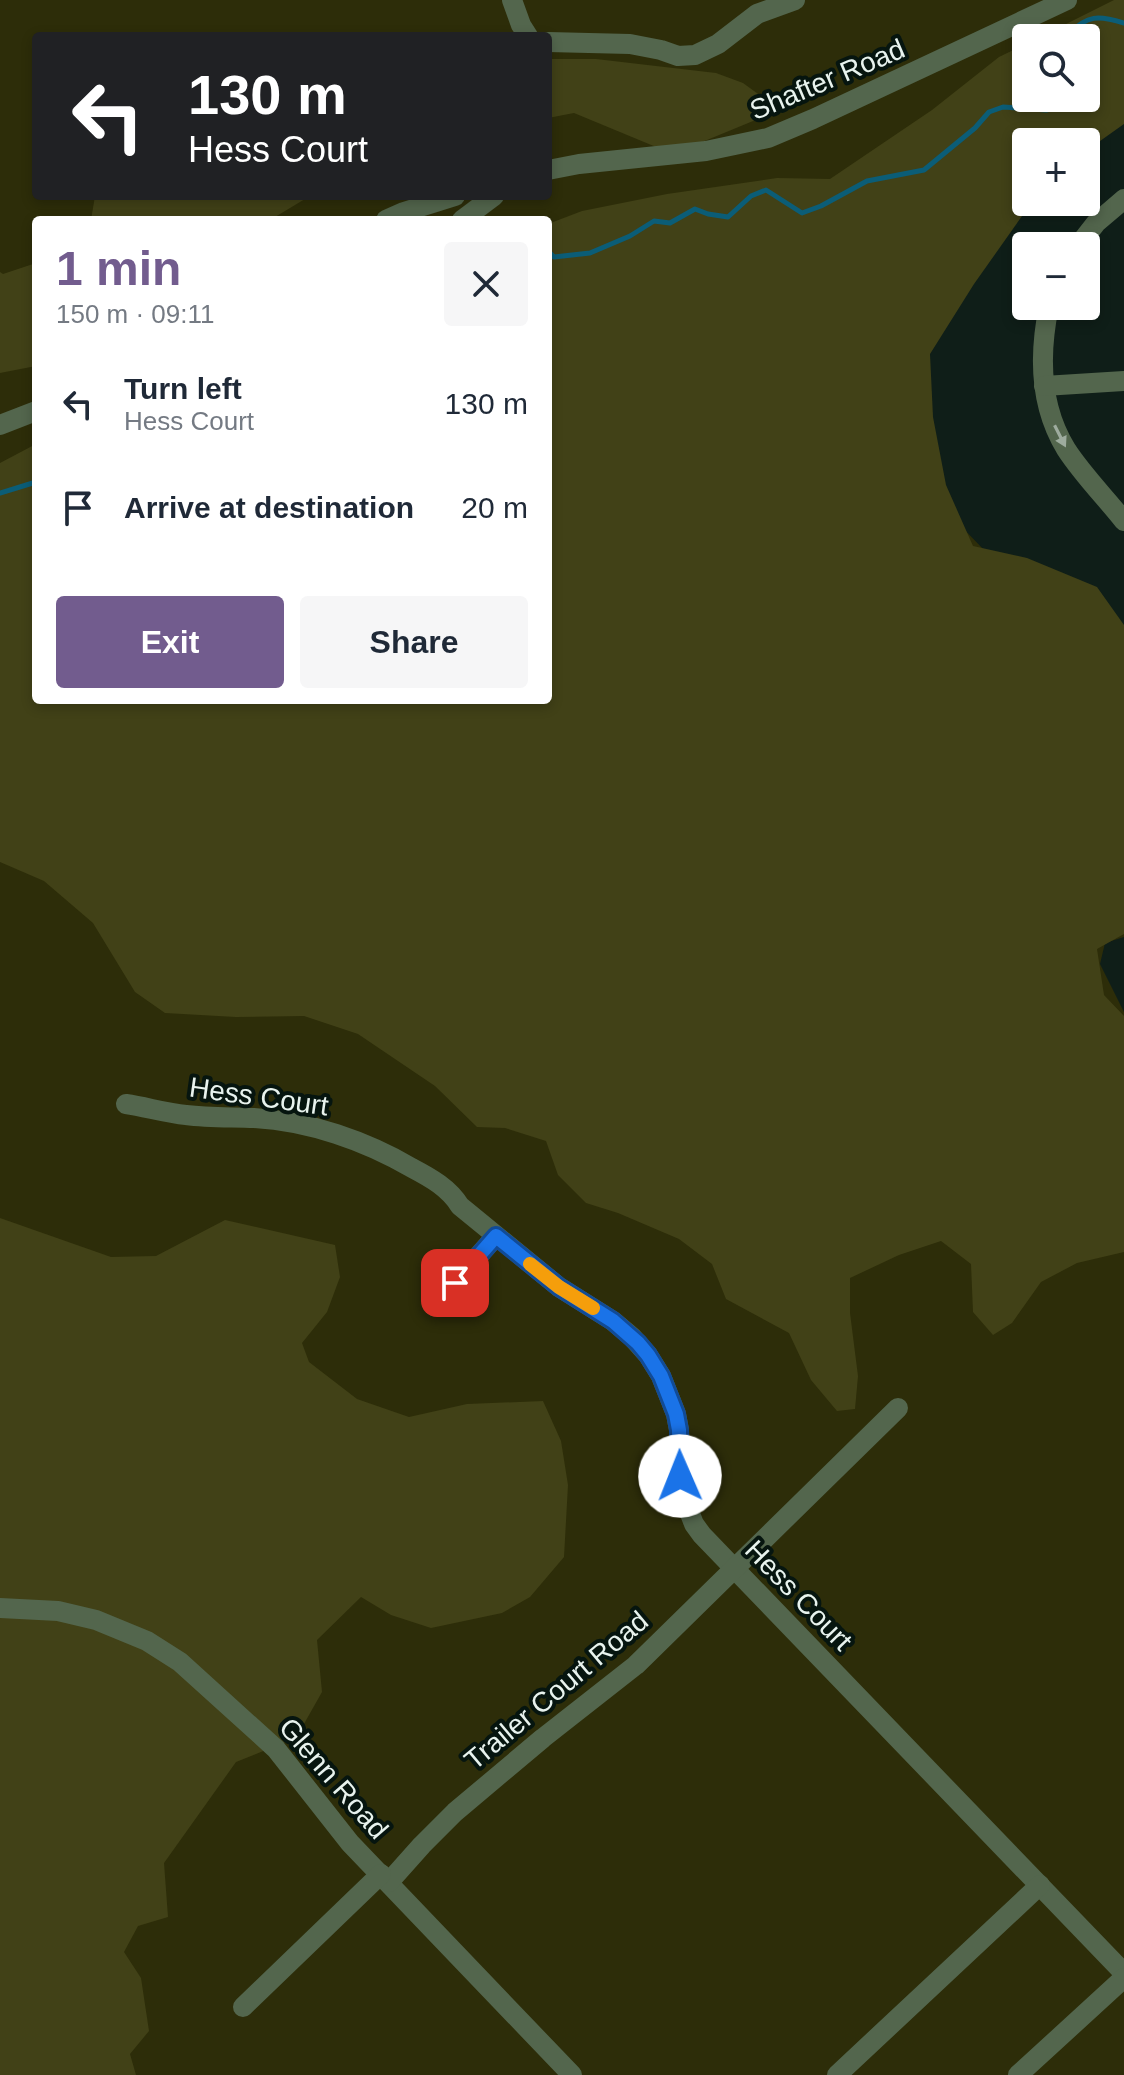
<!DOCTYPE html>
<meta charset="utf-8">
<style>
:root{--surface:#fff;--page:#f6f6f7;--text:#1f2937;--muted:#747a83;--accent:#725c8e}
body{margin:0;font-family:Arial,sans-serif;background:var(--page);color:var(--text);height:100vh;display:flex;flex-direction:column;font-size:30px;white-space:nowrap}
*{box-sizing:border-box;margin:0}
p{font-size:26px;color:var(--muted)}
.icon{flex:none;width:44px;height:44px;fill:none;stroke:currentColor;stroke-width:2;stroke-linecap:round;stroke-linejoin:round}
.map{position:relative;flex:1;overflow:hidden}
.drawer{position:absolute;left:32px;top:216px;width:520px;height:488px;display:flex;flex-direction:column;background:var(--surface);border-radius:8px;box-shadow:0 4px 12px #0003}
.drawer>*{flex:none}
.banner{position:absolute;left:32px;top:32px;width:520px;height:168px;border-radius:8px;box-shadow:0 4px 12px #0003;background:#202124;color:#fff;overflow:hidden}
.tools{position:absolute;left:1012px;top:24px;display:grid;gap:16px}
.tools a{display:grid;place-items:center;width:88px;height:88px;border-radius:8px;background:var(--surface);box-shadow:0 4px 12px #0003;font-size:40px}
.pin{position:absolute;display:grid;place-items:center;width:68px;height:68px;color:#fff;margin:-34px;border-radius:16px;box-shadow:0 4px 12px #0006}
.me{position:absolute;width:88px;margin:-44px;rotate:359deg;stroke-linejoin:round;filter:drop-shadow(0 0 6px #0008)}
.turn{display:flex;align-items:center;gap:28px;height:168px;padding:0 24px;font-size:36px}
.turn .icon{width:104px;height:104px;stroke-width:2.5}
.turn b{display:block;font-size:56px;line-height:68px}
.round{display:grid;place-items:center;flex:none;width:84px;height:84px;border-radius:8px;background:var(--page)}
.headline{display:flex;align-items:center;justify-content:space-between;height:136px;padding:0 24px}
h1{font-size:48px;font-weight:700;line-height:60px;color:var(--accent)}
.button{display:flex;gap:16px;margin-top:auto;padding:16px 24px}
.button a{flex:1;height:92px;border-radius:8px;background:var(--accent);color:#fff;font-size:32px;font-weight:700;line-height:92px;text-align:center}
.button a+a{background:var(--page);color:var(--text)}
ul{padding:0;list-style:none}
li{display:flex;align-items:center;gap:24px;height:104px;padding:0 24px}
li div{flex:1}
li b{display:block;font-size:30px}
li em{font-style:normal}
.map>svg:first-child{display:block}
</style>
<div class="map">
<svg width="1124" height="2075" viewBox="0 0 1124 2075">
<rect width="100%" height="100%" fill="#0f1e18"/>
<path fill="#2d2d09" fill-rule="evenodd" d="M0,0H1124V80L1026,142L980,178L910,404L959,524L1061,630L1124,657V937L1105,943L1100,964L1124,1012V2075H0ZM36,36H548V196H36ZM1026,38H1086V98H1026ZM36,220H548V700H36Z"/>
<g fill="#414117">
<polygon points="1114,0 1124,0 1124,124 1086,151 1086,142 1026,142 1026,202 1032,202 974,284 930,354 933,417 946,485 973,546 1027,558 1097,587 1124,625 1124,934 1097,949 1104,995 1124,1016 1124,1252 1077,1263 1041,1282 1012,1323 993,1335 973,1312 971,1264 941,1241 899,1255 850,1278 850,1313 858,1376 855,1409 837,1411 811,1380 789,1333 726,1299 712,1264 679,1239 618,1213 586,1203 558,1175 546,1141 505,1128 477,1127 435,1086 358,1034 304,1016 236,1017 165,1013 135,992 93,923 44,881 0,862 0,463 36,444 36,700 548,700 548,224 582,211 667,194 777,178 830,179 932,110 999,57 1026,44 1026,98 1086,98 1086,38 1038,38"/>
<polygon points="548,59 596,59 716,73 743,83 780,110 673,154 574,113 548,118"/>
<polygon points="95,196 310,196 270,220 91,220"/>
<polygon points="36,263 36,366 0,373 0,272 3,274"/>
<polygon points="0,1218 111,1257 156,1256 225,1220 335,1245 340,1277 327,1312 302,1343 309,1362 357,1399 409,1417 467,1404 543,1401 561,1441 568,1485 564,1557 530,1597 502,1613 431,1628 391,1615 361,1597 317,1640 322,1692 296,1738 236,1762 164,1863 168,1917 138,1926 124,1952 141,1978 149,2031 130,2054 136,2075 0,2075"/>
</g>
<g fill="none" stroke-linecap="round" stroke-linejoin="round">
<g stroke="#0b5d77" stroke-width="5">
<path d="M1068,38V34C1088,15 1098,15 1124,23"/>
<polyline points="548,251 554,257 590,253 630,236 654,221 670,223 695,209 708,214 728,217 751,196 766,190 802,213 821,206 867,181 924,170 975,128 989,112 1003,107 1047,110 1068,103 1068,98"/>
<polyline points="0,493 36,482"/>
</g>
<g stroke="#53664d" stroke-width="20">
<polyline points="512,0 521,25 528,36"/>
<polyline points="548,42 630,44 661,50 678,56 695,55 718,44 757,14 795,0"/>
<polyline points="548,170 579,164 706,151 768,138 813,119 1067,0"/>
<polyline points="386,220 404,212 455,196"/>
<polyline points="462,220 494,196"/>
<polyline points="1078,246 1096,223 1124,199"/>
<path d="M1049,306C1039,354 1039,405 1066,449C1082,474 1105,497 1124,521"/>
<polyline points="1044,386 1124,381"/>
<polyline points="0,425 36,411"/>
<path d="M126,1104C146,1107 166,1113 186,1115C209,1118 232,1117 254,1118C309,1121 366,1141 412,1168C431,1178 449,1188 460,1206L559,1287L613,1321L632,1337L648,1355L661,1376L676,1414L679,1430L682,1493L694,1524L702,1535L1124,1973"/>
<polyline points="434,1306 496,1236"/>
<polyline points="0,1608 58,1611 96,1620 147,1641 180,1662 276,1749 350,1843 572,2075"/>
<polyline points="389,1882 422,1845 455,1812 543,1738 636,1665 898,1408"/>
<polyline points="243,2007 381,1874"/>
<polyline points="837,2075 1040,1885"/>
<polyline points="1018,2075 1124,1978"/>
</g>
</g>
<defs><path id="oneway-solid" d="M-6-.8H1V-3.2L6.5 0L1 3.2V.8H-6Z" transform="scale(2)"/></defs>
<use fill="#9eac9e" href="#oneway-solid" transform="translate(1060 436) rotate(63)"/>
<g fill="none" stroke-linecap="round" stroke-linejoin="round">
<g stroke="#114b97" stroke-width="20">
<polyline id="route" points="455,1283 496,1236 559,1287 613,1321 638,1343 648,1355 661,1376 676,1414 679,1430 680,1476"/>
</g>
<use href="#route" stroke="#1a73e8" stroke-width="14"/>
<polyline stroke="#f59e0b" stroke-width="14" points="530,1264 559,1287 593,1308"/>
</g>
<g text-anchor="middle" stroke-width="8" stroke-linejoin="round" paint-order="stroke">
<g font-size="28" fill="#e8f3ee" stroke="#06150f">
<text transform="translate(827 79) rotate(-23)" y="10">Shafter Road</text>
<text transform="translate(259 1096) rotate(8)" y="10">Hess Court</text>
<text transform="translate(799 1595) rotate(46)" y="10">Hess Court</text>
<text transform="translate(556 1690) rotate(-40)" y="10">Trailer Court Road</text>
<text transform="translate(334 1778) rotate(49)" y="10">Glenn Road</text>
</g>
</g>
</svg>
<div class="tools">
<a><svg class="icon" aria-label="search" viewBox="0 0 24 24"><circle cx="10" cy="10" r="6"/><path d="M15 15l6 6"/></svg></a>
<a>+</a>
<a>−</a>
</div>
<div class="pin" style="left:455px;top:1283px;background:#d93025"><svg class="icon" aria-label="arrive" viewBox="0 0 24 24"><path d="M6 21V4h12l-3 4 3 4H6"/></svg></div>
<svg class="me" style="left:680px;top:1476px" viewBox="-20 -20 40 40"><circle r="19" fill="#fff"/><path d="M0-13L10 11 0 6-10 11z" fill="#1a73e8"/></svg>
<div class="banner">
<div class="turn"><svg class="icon" aria-label="left" viewBox="0 0 24 24"><path d="M17 20v-9H6M10 6l-5 5 5 5"/></svg><div><b>130 m</b>Hess Court</div></div>
</div>
<section class="drawer">
<div class="headline"><div><h1>1 min</h1><p>150 m · 09:11</p></div><a class="round"><svg class="icon" aria-label="close" viewBox="0 0 24 24"><path d="M6 6l12 12M18 6L6 18"/></svg></a></div>
<ul>
<li><svg class="icon" aria-label="left" viewBox="0 0 24 24"><path d="M17 20v-9H6M10 6l-5 5 5 5"/></svg><div><b>Turn left</b><p>Hess Court</p></div><em>130 m</em></li>
<li><svg class="icon" aria-label="arrive" viewBox="0 0 24 24"><path d="M6 21V4h12l-3 4 3 4H6"/></svg><div><b>Arrive at destination</b></div><em>20 m</em></li>
</ul>
<div class="button"><a>Exit</a><a>Share</a></div>
</section>
</div>
